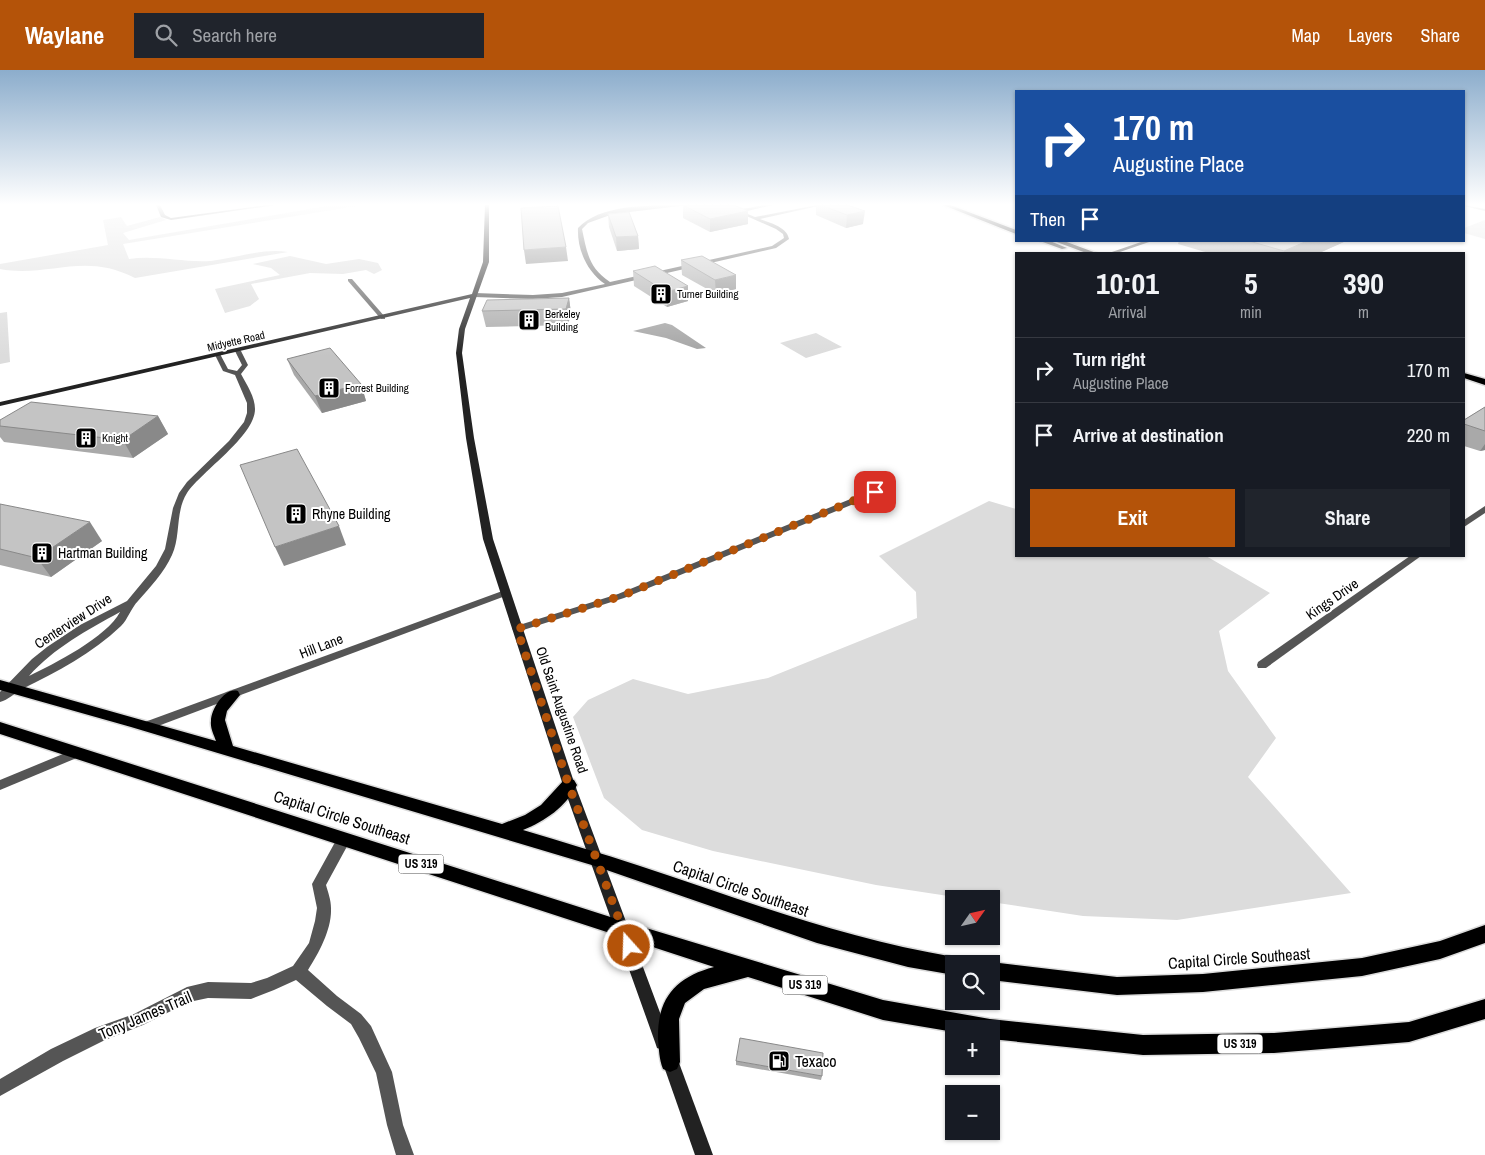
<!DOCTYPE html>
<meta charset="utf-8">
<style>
:root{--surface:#171b24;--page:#20242c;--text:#f1f3f6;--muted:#9ea1a6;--line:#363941;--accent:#b45309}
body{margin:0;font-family:"Archivo Narrow",sans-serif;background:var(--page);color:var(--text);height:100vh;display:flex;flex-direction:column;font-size:19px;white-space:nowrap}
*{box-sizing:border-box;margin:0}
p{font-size:16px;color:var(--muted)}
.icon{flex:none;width:28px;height:28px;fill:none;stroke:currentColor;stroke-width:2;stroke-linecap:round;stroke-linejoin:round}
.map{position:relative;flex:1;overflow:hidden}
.sheet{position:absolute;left:1015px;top:182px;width:450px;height:305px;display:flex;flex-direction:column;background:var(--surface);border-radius:0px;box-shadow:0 1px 4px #0004}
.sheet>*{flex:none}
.banner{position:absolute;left:1015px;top:20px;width:450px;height:152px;border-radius:0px;box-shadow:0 1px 4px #0004;background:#1a4fa0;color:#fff;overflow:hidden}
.needle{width:32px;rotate:56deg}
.fabs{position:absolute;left:945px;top:820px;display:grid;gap:10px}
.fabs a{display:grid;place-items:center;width:55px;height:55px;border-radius:0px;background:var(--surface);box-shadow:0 1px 4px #0004;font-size:25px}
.pin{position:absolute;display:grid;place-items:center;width:42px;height:42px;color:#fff;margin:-21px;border-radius:10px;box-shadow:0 2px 8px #0006}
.me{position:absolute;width:55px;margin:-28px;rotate:340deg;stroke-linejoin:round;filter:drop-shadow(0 0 4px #0008)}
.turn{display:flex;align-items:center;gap:18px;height:105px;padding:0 15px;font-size:22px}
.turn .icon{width:65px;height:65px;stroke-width:2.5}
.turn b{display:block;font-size:35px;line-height:42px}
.then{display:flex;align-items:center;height:48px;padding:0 15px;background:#0003;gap:10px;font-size:19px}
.eta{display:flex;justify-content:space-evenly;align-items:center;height:85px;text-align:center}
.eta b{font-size:30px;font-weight:700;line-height:35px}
.button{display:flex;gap:10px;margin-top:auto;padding:10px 15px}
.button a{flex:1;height:58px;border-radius:0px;background:var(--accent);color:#fff;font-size:20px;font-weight:700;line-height:58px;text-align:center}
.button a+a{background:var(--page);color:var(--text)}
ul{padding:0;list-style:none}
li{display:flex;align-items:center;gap:15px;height:65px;padding:0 15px;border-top:1px solid var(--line)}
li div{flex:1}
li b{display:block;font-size:19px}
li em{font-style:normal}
header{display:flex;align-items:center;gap:30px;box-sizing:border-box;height:70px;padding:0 25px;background:var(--accent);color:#fff}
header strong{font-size:24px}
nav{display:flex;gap:28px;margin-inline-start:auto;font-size:18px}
.search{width:350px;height:45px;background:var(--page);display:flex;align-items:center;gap:12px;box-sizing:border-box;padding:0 18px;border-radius:0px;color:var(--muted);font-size:19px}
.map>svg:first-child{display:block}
</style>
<header>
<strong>Waylane</strong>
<div class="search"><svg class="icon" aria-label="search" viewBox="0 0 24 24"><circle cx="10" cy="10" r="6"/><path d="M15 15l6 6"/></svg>Search here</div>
<nav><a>Map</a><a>Layers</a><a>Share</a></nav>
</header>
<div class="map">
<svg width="1485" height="1085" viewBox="0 0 1485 1085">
<rect width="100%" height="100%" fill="#fff"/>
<g fill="#dcdcdc">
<path d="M333,135H363L123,174L129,189C157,185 184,193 211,191C236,188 262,178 288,182L135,208C84,181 48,208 0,199V194L108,175L103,150L121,147L127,156L160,147L166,150L123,163L129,170Z"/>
<polygon points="1485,150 1485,169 1464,163 1464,158"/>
<polygon points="290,186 326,194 359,189 378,193 382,200 374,204 366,200 343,204 310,203 251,214 259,229 250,236 225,243 215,219 280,205 271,198 253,194"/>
<polygon points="7,242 10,292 0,294 0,243"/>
<polygon points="816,263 842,277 806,288 780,273"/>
<polygon points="989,431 1016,439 1016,486 1206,486 1270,523 1219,561 1228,601 1276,668 1248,707 1351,823 1177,850 1083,846 991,832 991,829 968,829 876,815 713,781 642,760 604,728 573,647 588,630 633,609 688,624 768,608 917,548 916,522 879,486"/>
</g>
<polygon fill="#a3a3a3" points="665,253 672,255 706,278 697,279 666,268 633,261"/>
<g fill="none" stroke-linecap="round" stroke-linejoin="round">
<g stroke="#dbdbdb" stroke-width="3">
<g id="primary">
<polygon points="943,135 950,135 1016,160 1016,164"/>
<polygon points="1040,171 1050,171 1067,178 1062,179"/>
<polygon points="1054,171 1064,171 1099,184 1089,184"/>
<polygon points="1464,303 1485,309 1485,315 1464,308"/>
<path d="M0,610L216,671C214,665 210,658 211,651C211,639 225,617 238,621L240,625L227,641L225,650L233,676L502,754L525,745L541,735L564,710L569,709L574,710L577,715C566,737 545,751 523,760C562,772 601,783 640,796C746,831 842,868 954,887L961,890L962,894H954V905L908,897L817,873L595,796L131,657L0,620Z"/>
<path d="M0,652L623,851L883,930L990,949L1143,965L1274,963L1409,952L1485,929V949L1409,972L1274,983L1143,985L991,969V959H954V962L883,950L748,907L704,919L685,933L679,949L680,992L677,999L670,1002L663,999C659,989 659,979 658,969C657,928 676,907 714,897L0,664Z"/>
<polygon points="1485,855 1485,873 1440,889 1362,906 1203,922 1117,925 991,910 991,894 986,894 991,892 1117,907 1203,904 1362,888 1440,871"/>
</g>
</g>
<g fill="#555" fill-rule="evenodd">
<polygon points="156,135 160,135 165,145 171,148 267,135 276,135 171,150 161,147"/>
<path d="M672,135H688L613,144L588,153L582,159C587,183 589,198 610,212L772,176L784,168L783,164L776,159L722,135C729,135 735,140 741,139C752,138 763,134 773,135L743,142L755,147L817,135H823L760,149C770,153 787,157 789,169L776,178L562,227L533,229L475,227L472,225L475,223L533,225L562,223L605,214C587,202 577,179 578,158C600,135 642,136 672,135Z"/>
<polygon points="1464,135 1485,139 1485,141 1464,136"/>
<polygon points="348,209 352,209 385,247 385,249 381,249 348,211"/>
<path d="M238,279L241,281L248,295L241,304C247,315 255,327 255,339C255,366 202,401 187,423C175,442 181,466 172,485C164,503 150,517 138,531C131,538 128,549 121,556C93,583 57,602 22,619C15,623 8,630 0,632V622L32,589L47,577L80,555L127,531L156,496L165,479L173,438L179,423L187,412L229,371L244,352L247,343V333L235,305L223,301L215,285L220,284L228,299L237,301L242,295L235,281ZM120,542C107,567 54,594 29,606C54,578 87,560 120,542Z"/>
<polygon points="875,419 879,422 878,424 624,528 517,562 512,559 513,557 618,524"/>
<polygon points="1485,436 1485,443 1464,457 1464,450"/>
<polygon points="1410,486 1421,486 1266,598 1258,598 1257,595 1258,592"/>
<polygon points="505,520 510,523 508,525 150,659 146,660 142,659 140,656 142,653"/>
<polygon points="75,679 79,681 81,684 79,687 0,720 0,710"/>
<path d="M344,763L349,765L351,769L326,815C328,822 331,830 331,838C332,859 319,883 308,900L337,926L361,944L371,956L392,1002L403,1055L414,1085H396L387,1055L376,1003L359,968L351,954L327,936L296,910L274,920L251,929L208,928L189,932L143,955L105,970L63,991L0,1026V1009L51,979L95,958L134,944L187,917L208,912L251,913L267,908L293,896L309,873L315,851L317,838L312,814L339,765Z"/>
</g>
<g fill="#222" fill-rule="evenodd">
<polygon points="485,135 489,135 489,192 465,259 462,283 474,368 493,469 575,715 671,972 669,978 663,980 657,978 655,972 563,715 483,469 466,368 456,283 459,259 470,228 0,336 0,332 472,224 483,192"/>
<polygon points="1144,171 1152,171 1114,184 1106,184"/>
<polygon points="669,980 675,982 713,1085 695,1085 661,988 663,982"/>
</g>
<use href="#primary" fill="#000" fill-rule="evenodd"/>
</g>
<g fill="#a9a9a9">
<polygon points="683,135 748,154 710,162 683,148"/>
<polygon points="816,135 847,135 863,154 846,158 816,145"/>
<polygon points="608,144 638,166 639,179 617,181 609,157"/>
<polygon points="1179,171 1346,171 1317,184 1212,184 1178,174"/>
<polygon points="681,190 736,219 716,224 682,205"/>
<polygon points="633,201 688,231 667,237 634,216"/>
<polygon points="569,228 571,243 568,255 486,257 482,241"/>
<polygon points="287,289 361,314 366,331 322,343 294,305"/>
<polygon points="1485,337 1485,380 1480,381 1464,376 1464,350"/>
<polygon points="158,346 168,364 133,388 4,372 0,367 0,350"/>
<polygon points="0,434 102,471 51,507 0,495"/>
<polygon points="736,991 822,1006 821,1010 736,995"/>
</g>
<g fill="#898989">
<polygon points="748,141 748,154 710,162 710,149"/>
<polygon points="865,141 863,154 846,158 847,145"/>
<polygon points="638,166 639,179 617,181 616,167"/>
<polygon points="1307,171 1346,171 1317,184 1283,184 1284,181"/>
<polygon points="566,177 568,191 526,194 524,180"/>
<polygon points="736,205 736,219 716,224 715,210"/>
<polygon points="688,216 688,231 667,237 666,222"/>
<polygon points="569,228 571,243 568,255 566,239"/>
<polygon points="361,314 366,331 322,343 315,326"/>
<polygon points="158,346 168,364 133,388 123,370"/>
<polygon points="1485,374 1485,380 1480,381"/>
<polygon points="90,452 102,471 51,507 37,488"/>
<polygon points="339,456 346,475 284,496 275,477"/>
</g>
<g fill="#c4c4c4" stroke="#898989">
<polygon points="683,135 734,135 748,141 710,149"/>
<polygon points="821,135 847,135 865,141 847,145"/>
<polygon points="558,136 566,177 524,180 521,138"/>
<polygon points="629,142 638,166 616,167 608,144"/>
<polygon points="1249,171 1307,171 1284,181"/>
<polygon points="702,186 736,205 715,210 681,190"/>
<polygon points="655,196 688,216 666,222 633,201"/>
<polygon points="569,228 566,239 482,241 487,230"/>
<polygon points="330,278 361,314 315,326 287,289"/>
<polygon points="31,332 158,346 123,370 0,356 0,350"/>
<polygon points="1485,337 1485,361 1464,354 1464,350"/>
<polygon points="297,379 339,456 275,477 240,395"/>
<polygon points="0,434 90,452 37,488 0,479"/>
<polygon points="740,968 823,983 822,1006 736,991"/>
</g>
<linearGradient id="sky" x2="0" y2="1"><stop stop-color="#8cadcc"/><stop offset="0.47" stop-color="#fff"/><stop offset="1" stop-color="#fff" stop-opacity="0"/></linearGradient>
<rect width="1485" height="286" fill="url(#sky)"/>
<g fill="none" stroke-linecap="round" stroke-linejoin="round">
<polyline stroke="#b45309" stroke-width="9" stroke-dasharray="0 16.2" points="629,876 569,716 517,559 621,526 875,422"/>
</g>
<defs>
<g id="building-square" transform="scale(1.125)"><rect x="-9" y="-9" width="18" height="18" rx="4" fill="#000" stroke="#fff"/><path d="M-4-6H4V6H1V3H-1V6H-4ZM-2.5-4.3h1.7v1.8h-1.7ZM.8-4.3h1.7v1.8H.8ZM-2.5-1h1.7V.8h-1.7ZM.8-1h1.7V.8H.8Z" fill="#fff"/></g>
<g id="fuel-square" transform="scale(1.125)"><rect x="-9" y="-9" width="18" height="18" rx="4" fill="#000" stroke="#fff"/><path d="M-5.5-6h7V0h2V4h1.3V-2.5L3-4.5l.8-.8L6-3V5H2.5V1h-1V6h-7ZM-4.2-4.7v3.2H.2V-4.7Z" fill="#fff"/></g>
</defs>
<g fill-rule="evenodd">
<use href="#building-square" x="661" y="224"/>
<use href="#building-square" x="529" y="250"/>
<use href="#building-square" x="329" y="318"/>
<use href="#building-square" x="86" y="368"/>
<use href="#building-square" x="296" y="444"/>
<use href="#building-square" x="42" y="483"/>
<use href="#fuel-square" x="779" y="991"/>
</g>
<g text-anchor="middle" stroke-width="4" stroke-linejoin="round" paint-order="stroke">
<g font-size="11" fill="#000" stroke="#fff" text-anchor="start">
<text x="677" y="228">Turner Building</text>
<text x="545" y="248">Berkeley<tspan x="545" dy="13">Building</tspan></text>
<text x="345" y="322">Forrest Building</text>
<text x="102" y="372">Knight</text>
</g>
<g font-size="11" fill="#000" stroke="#fff">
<text transform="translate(236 271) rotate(-13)" y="4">Midyette Road</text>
</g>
<g fill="#fff" stroke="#4c4c4c" stroke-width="1">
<rect x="398.5" y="784.5" width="45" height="19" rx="4"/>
<rect x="782.5" y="905.5" width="45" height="19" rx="4"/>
<rect x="1217.5" y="964.5" width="45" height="19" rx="4"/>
</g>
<g font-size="12" font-weight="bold" fill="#000">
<text x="421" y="798">US 319</text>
<text x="805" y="919">US 319</text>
<text x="1240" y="978">US 319</text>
</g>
<g font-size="14" fill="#000" stroke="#fff" text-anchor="start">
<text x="312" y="449">Rhyne Building</text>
<text x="58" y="488">Hartman Building</text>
</g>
<g font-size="14" fill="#000" stroke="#fff">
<text transform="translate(1332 529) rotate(-35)" y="5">Kings Drive</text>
<text transform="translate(73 551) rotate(-33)" y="5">Centerview Drive</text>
<text transform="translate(321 576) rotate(-21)" y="5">Hill Lane</text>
<text transform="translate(562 640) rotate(71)" y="5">Old Saint Augustine Road</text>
</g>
<g font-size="16" fill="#000" stroke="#fff">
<text transform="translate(342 747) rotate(18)" y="6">Capital Circle Southeast</text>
<text transform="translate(741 818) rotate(19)" y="6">Capital Circle Southeast</text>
<text transform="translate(1239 888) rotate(-4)" y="6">Capital Circle Southeast</text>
<text transform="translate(145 945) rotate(-23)" y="6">Tony James Trail</text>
</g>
<g font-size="16" fill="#000" stroke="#fff" text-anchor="start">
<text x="795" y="997">Texaco</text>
</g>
</g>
</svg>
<div class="fabs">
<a><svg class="needle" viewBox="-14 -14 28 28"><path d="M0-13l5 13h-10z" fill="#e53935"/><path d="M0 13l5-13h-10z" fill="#9ea1a6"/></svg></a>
<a><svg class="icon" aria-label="search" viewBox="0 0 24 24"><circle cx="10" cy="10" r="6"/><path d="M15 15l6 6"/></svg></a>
<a>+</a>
<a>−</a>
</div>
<div class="pin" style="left:875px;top:422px;background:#d93025"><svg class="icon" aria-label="arrive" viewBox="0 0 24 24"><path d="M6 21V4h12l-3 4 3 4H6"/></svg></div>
<svg class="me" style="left:629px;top:876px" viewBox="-20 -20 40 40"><circle r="17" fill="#b45309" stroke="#fff" stroke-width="3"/><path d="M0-11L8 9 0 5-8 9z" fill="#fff"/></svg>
<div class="banner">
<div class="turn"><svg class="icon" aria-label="right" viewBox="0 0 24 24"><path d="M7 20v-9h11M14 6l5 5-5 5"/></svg><div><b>170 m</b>Augustine Place</div></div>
<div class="then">Then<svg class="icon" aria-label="arrive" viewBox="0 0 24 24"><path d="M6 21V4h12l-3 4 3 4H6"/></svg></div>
</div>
<section class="sheet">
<div class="eta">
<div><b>10:01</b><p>Arrival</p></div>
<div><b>5</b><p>min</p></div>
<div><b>390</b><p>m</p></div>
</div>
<ul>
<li><svg class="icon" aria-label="right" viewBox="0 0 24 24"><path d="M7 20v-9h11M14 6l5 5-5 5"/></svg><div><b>Turn right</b><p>Augustine Place</p></div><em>170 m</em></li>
<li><svg class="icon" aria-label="arrive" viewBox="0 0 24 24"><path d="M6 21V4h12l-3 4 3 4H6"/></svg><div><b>Arrive at destination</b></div><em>220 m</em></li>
</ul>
<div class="button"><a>Exit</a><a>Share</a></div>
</section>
</div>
